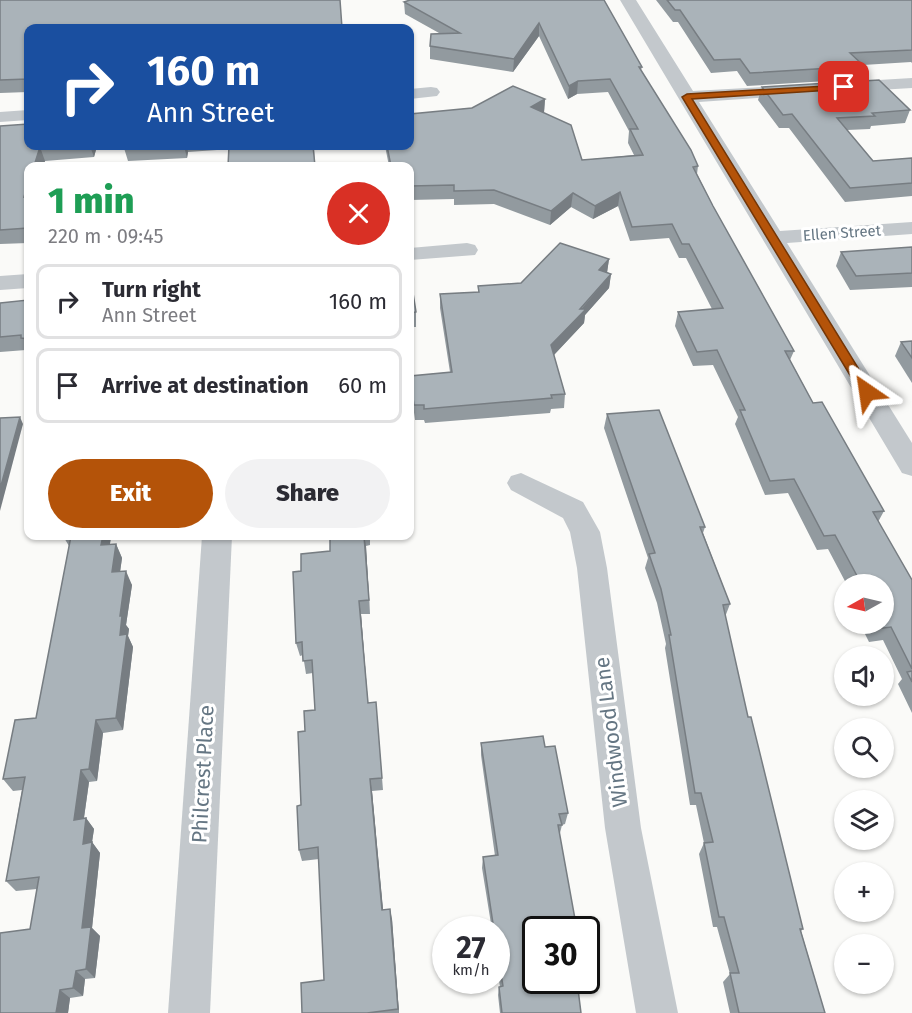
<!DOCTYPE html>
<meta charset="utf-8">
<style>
:root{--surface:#fff;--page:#f2f2f3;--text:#2b2b33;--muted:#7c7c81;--line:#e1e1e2;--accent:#b45309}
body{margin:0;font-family:"Fira Sans",sans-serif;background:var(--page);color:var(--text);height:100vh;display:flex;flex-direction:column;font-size:22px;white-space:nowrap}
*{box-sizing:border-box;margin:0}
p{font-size:20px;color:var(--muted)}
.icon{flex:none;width:33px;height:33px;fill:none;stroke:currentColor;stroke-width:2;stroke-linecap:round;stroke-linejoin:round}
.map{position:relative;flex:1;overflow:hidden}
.panel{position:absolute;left:24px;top:162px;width:390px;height:378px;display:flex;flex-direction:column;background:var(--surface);border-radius:12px;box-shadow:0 2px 4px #0004}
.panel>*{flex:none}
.guide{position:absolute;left:24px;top:24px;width:390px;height:126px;border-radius:12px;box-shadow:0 2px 4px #0004;background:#1a4fa0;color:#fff;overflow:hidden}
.needle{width:39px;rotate:262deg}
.controls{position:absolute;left:834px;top:574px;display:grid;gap:12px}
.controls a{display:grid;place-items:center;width:60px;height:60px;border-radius:50%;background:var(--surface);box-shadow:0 2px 4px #0004;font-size:30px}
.speed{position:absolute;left:432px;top:916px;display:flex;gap:12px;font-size:30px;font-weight:700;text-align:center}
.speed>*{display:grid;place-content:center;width:78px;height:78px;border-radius:50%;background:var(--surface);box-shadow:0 2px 4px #0004;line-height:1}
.speed small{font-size:15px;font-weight:400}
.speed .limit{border:3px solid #111;border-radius:9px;background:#fff;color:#111}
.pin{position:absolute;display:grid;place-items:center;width:51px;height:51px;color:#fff;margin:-26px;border-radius:12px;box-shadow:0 3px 9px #0006}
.me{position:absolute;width:66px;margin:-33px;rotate:328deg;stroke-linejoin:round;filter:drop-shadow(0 0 4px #0008)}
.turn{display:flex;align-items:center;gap:21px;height:126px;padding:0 24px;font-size:27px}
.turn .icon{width:78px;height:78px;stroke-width:2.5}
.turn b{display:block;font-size:42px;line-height:51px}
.round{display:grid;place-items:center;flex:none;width:63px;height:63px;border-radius:32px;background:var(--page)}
.headline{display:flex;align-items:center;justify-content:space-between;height:102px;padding:0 24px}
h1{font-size:36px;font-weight:800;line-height:45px;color:#1e9e55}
.button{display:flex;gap:12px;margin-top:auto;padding:12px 24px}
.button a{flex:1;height:69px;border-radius:36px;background:var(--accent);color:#fff;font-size:24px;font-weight:800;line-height:69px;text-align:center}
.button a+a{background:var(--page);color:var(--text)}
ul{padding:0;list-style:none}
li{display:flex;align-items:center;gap:18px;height:75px;margin:0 12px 9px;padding:0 12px;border:3px solid var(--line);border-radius:12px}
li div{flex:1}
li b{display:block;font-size:22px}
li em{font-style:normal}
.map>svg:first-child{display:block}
</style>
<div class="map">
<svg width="912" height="1013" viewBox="0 0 912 1013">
<rect width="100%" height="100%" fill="#fafaf8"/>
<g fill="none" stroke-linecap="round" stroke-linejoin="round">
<g fill="#c3c8cc" fill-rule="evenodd">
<polygon points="620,0 636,0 693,91 798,85 804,86 807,90 804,94 798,95 699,102 780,231 912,222 912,234 787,243 912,443 912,476 902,473"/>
<polygon points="912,78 912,88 845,92 839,91 836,87 839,83 845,82"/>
<polygon points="431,87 437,88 440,92 437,96 410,99 410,89"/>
<polygon points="28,110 28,120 0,122 0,112"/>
<polygon points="467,243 475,245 478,250 475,255 410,260 410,248"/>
<polygon points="28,274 28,288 0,290 0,276"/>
<polygon points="521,473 583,502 600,532 607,568 641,828 678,1013 636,1013 605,828 577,568 570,532 563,518 511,490 507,483 511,476"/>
<polygon points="202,536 232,536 210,1013 168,1013"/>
</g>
</g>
<g fill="#929a9f">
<polygon points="0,0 28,28 28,92 0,93"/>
<polygon points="604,0 642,67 641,70 698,166 697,174 713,206 794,351 790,360 813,403 884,511 878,522 912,580 912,713 898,684 902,679 883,640 869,642 860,624 884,624 884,585 847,585 828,549 817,550 788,493 765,495 735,424 738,417 713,365 693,366 675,326 678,312 712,309 686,258 679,258 669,238 630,241 618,206 593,219 571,207 550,225 494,204 454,205 454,199 410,200 410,166 389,166 385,146 410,146 444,111 545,99 544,113 582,160 634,155 628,143 629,131 608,92 577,94 568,99 539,36 513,72 430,59 430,46 439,33 405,14 404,2"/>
<polygon points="656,0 912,0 912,63 911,62 863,65 864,66 860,79 747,86 737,71 711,73 678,22 673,22"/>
<polygon points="762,87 910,110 905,123 871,126 870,129 847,130 873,161 912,158 912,196 845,202 789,128 779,128 758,100"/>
<polygon points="0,126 28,146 97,146 94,157 45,161 43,166 28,166 28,243 0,244"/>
<polygon points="125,146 217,146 217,150 188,152 187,158 128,161 124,148"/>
<polygon points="229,146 354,146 314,148 315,166 228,166"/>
<polygon points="912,247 912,287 850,290 836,266 841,252"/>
<polygon points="609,259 607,272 611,274 609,288 585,315 584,323 554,355 565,394 564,408 551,409 550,413 425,423 424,420 415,420 411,390 410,376 450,372 440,308 440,294 478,292 478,286 521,283"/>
<polygon points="410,274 416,312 416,327 410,327"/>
<polygon points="28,300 28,352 27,352 26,350 0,352 0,303"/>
<polygon points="912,341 912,383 895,356 901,342"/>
<polygon points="607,414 705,527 703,533 730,604 725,617 748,717 803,929 801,931 825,1013 730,1013 723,982 730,974 717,927 713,927 699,854 704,843 696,805 690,805 665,648 666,644 657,603 645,568 648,558 604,428"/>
<polygon points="63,536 111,536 110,544 116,544 122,558 120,572 132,585 126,625 129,629 128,636 133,647 123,730 103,733 97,781 89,782 84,818 86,818 94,829 92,842 100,853 92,928 100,936 95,978 85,979 83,996 70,998 68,1013 30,929 37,889 16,891 6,881 22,790 13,791 3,779 36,718 69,546"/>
<polygon points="330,536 370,536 370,545 366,546 370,614 361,614 368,703 377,715 383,790 372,791 383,910 392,919 399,1013 302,1013 324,980 319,859 302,861 299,850 305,731 315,710 313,673 306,674 303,655 300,656 296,643 301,571 330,551"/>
<polygon points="481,743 545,747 568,813 565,824 562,825 536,930 581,1013 500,1013 498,995 499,987 500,987 496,961 496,930 492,930 482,868 483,857 495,856 481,755"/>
</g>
<g fill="#777d82">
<polygon points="539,23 539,36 513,72 514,59"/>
<polygon points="578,81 577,94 568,99 569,86"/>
<polygon points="545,99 544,112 530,120 531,107"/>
<polygon points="90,146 97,146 94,157"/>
<polygon points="184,146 187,146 188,152 187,158"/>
<polygon points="40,147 45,161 43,166 34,166"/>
<polygon points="28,183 28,208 24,197"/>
<polygon points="620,192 618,206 593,219 595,206"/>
<polygon points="573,193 571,207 550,225 551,211"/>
<polygon points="609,259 607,273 599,270"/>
<polygon points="611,274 609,288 585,315 584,323 550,359 551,345"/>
<polygon points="20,417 23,424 0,511 0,489"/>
<polygon points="103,536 111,536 108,559 101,545"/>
<polygon points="364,536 366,546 370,614 369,600"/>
<polygon points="116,544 122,558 118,586 112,572"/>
<polygon points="126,571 132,585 126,625 129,629 128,636 133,647 123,730 116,718 120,635 120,616"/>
<polygon points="359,601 361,614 369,716 368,703"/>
<polygon points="96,720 103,733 97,781 89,769"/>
<polygon points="81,770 89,782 82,831 74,820"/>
<polygon points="370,779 372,791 384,920 382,910"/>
<polygon points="86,818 94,829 92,842 100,853 92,928 100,936 95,978 86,969 82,928 83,844"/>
<polygon points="390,909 392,919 399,1013 398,1009"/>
<polygon points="76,971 85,979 83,996 73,988"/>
<polygon points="60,990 70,998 68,1013 56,1013"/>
</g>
<g fill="#aab3b9" stroke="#777d82" stroke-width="1.5">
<polygon points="0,0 340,0 342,28 28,28 28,79 0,80"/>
<polygon points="410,0 604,0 642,67 639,67 691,150 698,166 693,167 713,206 794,351 785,351 813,403 822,402 884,511 873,512 912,580 912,669 891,627 876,629 874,624 884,624 884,585 862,585 835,535 824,536 794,479 770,481 740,410 745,410 717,350 697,352 678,312 723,308 689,244 682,244 672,224 632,227 620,192 595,206 573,193 551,211 494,190 454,191 454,185 410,186 410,166 391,166 387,146 410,146 410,114 472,108 513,86 545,99 531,107 571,125 582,160 643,155 630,129 638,129 610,79 578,81 569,86 539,23 514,59 430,46 431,34 460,33 404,2"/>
<polygon points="667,0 912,0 912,50 850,53 864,66 750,73 740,59 714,60 680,10 675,10"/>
<polygon points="879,80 910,110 872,113 875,116 837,118 873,161 912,158 912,183 850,188 792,114 783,115 762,87"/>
<polygon points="28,124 28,146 64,146 40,147 34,166 28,166 28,183 24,197 28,196 28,228 0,230 0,126"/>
<polygon points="125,146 164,146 124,148"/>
<polygon points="229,146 313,146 315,166 228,166"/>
<polygon points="560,243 609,259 599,270 611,274 580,309 586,309 551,345 565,394 551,395 552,398 424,409 424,405 414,405 410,376 452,372 440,294 479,292 478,286 521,283"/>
<polygon points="912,247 912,273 856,276 841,252"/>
<polygon points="410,274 416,312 410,313"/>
<polygon points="28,300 28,339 21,338 21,335 0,337 0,303"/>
<polygon points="912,341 912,358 901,342"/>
<polygon points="659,410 705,527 700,527 730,604 723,605 748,717 751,717 803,929 800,929 825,1013 739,1013 730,973 739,973 724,917 719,917 704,843 713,842 701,793 695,793 669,635 671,635 661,589 649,554 655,553 607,414"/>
<polygon points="20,417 0,489 0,418"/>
<polygon points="71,536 103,536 101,545 116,544 112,572 126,571 120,616 122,616 120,635 127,634 116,718 96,720 89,769 81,770 74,820 86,818 83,844 92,842 82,928 91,927 86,969 76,971 73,988 60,990 56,1013 0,1013 0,933 30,929 39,877 6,881 25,777 3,779 15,720 36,718"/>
<polygon points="330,536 364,536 369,600 359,601 368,703 376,702 382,778 370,779 382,910 390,909 398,1009 367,1013 302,1013 301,983 324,980 318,847 299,850 297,806 301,805 298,732 305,731 304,711 315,710 312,660 303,661 302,642 296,643 293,572 301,571 301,554 330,551"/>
<polygon points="912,671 912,682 907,672"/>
<polygon points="543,736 545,747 555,746 568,813 559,814 562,825 558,825 577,930 536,930 536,981 577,981 581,1013 502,1013 499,987 503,986 496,946 496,930 494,930 483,857 498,855 481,743"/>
</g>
<polygon fill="#b45309" stroke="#753606" stroke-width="1.5" points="844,85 849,87 847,89 692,99 873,392 867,396 862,395 682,97 687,94"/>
<g text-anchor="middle" stroke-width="6" stroke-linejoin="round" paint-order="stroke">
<g font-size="15" fill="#657683" stroke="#fff">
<text transform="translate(842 233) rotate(-4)" y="5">Ellen Street</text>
</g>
<g font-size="21" fill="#657683" stroke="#fff">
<text transform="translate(611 732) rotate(-97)" y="7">Windwood Lane</text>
<text transform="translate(203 774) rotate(-87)" y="7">Philcrest Place</text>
</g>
</g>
</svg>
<div class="controls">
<a><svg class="needle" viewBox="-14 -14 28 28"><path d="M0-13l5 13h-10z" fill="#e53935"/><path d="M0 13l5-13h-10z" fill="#7c7c81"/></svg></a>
<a><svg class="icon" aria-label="sound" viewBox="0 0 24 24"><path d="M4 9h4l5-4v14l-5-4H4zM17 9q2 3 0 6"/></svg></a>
<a><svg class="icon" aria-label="search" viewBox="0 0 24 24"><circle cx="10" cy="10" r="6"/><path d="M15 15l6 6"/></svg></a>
<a><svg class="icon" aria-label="layers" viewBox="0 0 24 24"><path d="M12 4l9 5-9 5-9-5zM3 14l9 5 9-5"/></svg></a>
<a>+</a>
<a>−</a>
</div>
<div class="speed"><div>27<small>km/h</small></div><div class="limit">30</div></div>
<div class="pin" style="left:844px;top:87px;background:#d93025"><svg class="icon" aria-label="arrive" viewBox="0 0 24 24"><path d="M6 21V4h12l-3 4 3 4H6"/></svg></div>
<svg class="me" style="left:867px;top:392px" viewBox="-20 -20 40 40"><path d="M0-17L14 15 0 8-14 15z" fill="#b45309" stroke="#fff" stroke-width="4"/></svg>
<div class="guide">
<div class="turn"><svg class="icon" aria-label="right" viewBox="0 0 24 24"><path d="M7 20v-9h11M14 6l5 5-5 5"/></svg><div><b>160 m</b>Ann Street</div></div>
</div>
<section class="panel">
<div class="headline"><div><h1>1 min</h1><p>220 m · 09:45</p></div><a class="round" style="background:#d93025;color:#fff"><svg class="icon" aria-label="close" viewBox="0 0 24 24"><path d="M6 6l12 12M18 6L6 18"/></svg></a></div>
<ul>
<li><svg class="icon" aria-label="right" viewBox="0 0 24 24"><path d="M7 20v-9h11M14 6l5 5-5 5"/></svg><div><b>Turn right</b><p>Ann Street</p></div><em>160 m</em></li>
<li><svg class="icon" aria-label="arrive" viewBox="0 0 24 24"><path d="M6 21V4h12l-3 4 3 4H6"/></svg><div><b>Arrive at destination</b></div><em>60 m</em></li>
</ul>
<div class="button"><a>Exit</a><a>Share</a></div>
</section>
</div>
